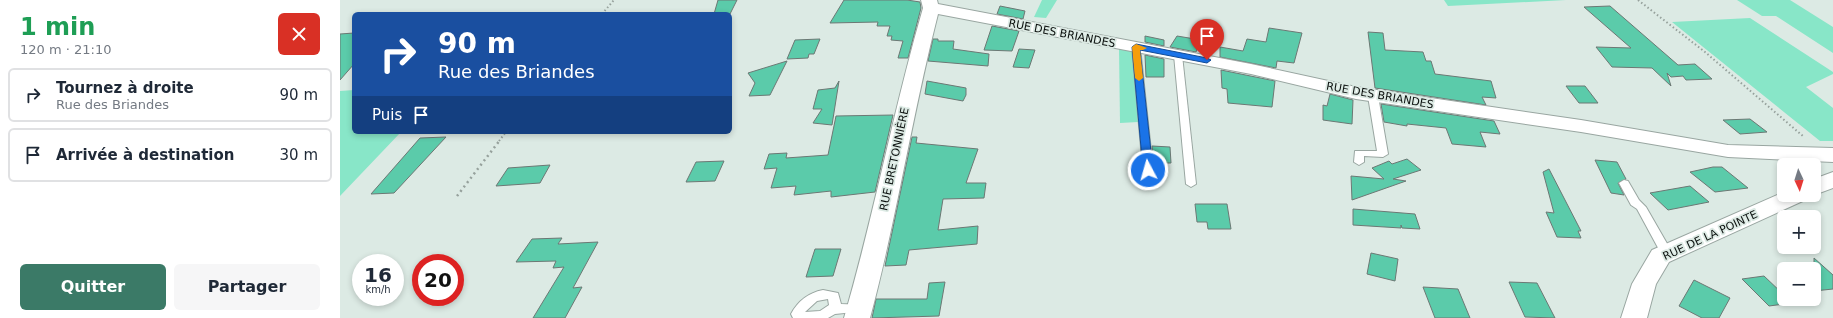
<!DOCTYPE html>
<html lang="fr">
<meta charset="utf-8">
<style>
:root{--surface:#fff;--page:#f6f6f7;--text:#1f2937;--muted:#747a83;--line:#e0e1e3;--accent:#3b7a67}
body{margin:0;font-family:"DejaVu Sans",sans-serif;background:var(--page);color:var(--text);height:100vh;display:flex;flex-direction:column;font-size:15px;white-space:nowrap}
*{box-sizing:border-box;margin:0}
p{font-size:13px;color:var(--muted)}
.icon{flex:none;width:22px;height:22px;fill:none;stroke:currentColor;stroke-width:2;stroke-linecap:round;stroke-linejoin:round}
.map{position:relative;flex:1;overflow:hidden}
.drawer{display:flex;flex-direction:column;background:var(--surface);width:340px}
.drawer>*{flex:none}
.banner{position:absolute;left:12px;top:12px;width:380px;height:122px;border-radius:6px;box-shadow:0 2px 6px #0003;background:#1a4fa0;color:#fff;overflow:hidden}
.needle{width:26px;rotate:176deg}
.controls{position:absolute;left:1437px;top:158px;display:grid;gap:8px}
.controls a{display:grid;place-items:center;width:44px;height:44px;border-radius:6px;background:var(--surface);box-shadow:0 2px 6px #0003;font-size:20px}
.speed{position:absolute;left:12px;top:254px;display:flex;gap:8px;font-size:20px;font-weight:700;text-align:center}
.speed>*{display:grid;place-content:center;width:52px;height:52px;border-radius:50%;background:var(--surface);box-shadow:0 2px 6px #0003;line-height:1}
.speed small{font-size:10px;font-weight:400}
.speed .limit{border:6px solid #d22;background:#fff;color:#111}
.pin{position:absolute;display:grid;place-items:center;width:34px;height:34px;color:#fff;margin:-41px -17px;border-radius:50% 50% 50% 0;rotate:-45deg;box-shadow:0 0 4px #0007}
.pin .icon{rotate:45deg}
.me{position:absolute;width:44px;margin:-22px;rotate:354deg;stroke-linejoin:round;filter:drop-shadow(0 0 3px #0008)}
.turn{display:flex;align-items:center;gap:14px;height:84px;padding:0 20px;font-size:18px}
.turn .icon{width:52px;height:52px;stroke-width:2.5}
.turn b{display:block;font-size:28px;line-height:34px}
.then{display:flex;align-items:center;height:38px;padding:0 20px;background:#0003;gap:8px;font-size:15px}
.round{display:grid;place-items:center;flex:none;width:42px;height:42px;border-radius:6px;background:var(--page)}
.overview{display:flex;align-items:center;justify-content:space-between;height:68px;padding:0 20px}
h1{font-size:24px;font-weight:700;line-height:30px;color:#1e9e55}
.action{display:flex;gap:8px;margin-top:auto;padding:8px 20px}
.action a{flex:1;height:46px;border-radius:6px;background:var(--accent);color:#fff;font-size:16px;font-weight:700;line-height:46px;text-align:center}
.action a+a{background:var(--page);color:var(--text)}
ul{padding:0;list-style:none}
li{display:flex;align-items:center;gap:12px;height:54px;margin:0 8px 6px;padding:0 12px;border:2px solid var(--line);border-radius:6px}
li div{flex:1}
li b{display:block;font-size:15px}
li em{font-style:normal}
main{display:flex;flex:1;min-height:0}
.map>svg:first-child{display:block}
</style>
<main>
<section class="drawer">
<div class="overview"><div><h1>1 min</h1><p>120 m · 21:10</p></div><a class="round" style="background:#d93025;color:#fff"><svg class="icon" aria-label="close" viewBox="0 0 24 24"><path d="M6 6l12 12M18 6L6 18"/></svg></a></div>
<ul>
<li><svg class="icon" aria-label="right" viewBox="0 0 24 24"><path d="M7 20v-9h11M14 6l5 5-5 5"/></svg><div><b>Tournez à droite</b><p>Rue des Briandes</p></div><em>90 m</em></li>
<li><svg class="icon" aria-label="arrive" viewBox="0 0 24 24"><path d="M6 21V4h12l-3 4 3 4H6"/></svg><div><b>Arrivée à destination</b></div><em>30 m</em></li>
</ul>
<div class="action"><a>Quitter</a><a>Partager</a></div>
</section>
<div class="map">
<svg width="1493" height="318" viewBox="0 0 1493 318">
<rect width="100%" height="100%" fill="#dceae4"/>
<g fill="#88e6c8">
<polygon points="702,0 717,0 706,18 694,17"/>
<polygon points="1104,0 1226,0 1108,6"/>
<polygon points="1397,0 1450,0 1493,27 1493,53 1436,16 1422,16"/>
<polygon points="1410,18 1493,72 1493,74 1466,87 1493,108 1493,141 1480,141 1332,22"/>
<polygon points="779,48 794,50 798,122 780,123"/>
<polygon points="14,90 14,132 61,132 0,196 0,91"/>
</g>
<g fill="#5bcbaa" stroke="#6c7874">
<polygon points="378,0 397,0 390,14 374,14"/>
<polygon points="504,0 567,0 580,2 581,8 568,58 558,58 563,41 551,40 552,36 547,36 550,26 537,26 538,22 490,23"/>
<polygon points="660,6 685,11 683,19 657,14"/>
<polygon points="1270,6 1338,65 1355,64 1372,79 1346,80 1343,76 1331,77 1327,73 1331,86 1312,68 1272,67 1256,47 1291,48 1244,7"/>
<polygon points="652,26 679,31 672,51 644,50"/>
<polygon points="929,28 962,33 954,63 937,61 936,68 880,57 880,47 903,51 907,39 926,42"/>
<polygon points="1028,32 1043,33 1045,50 1083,52 1086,61 1091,61 1095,74 1151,81 1156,98 1142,97 1146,105 1035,88"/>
<polygon points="14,33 14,64 0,80 0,34"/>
<polygon points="805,36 824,40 824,46 805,42"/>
<polygon points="837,36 861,40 856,52 830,47"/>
<polygon points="480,39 474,54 469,54 468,58 447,59 455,40"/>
<polygon points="593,39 598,39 598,41 614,41 613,49 649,54 648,66 588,61"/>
<polygon points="679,49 695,50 689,68 673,67"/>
<polygon points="805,55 824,59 824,77 806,77"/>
<polygon points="447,61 430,95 409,96 415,83 408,73"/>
<polygon points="881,70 935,81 932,107 888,103 887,89 882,88"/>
<polygon points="499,81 492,125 473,123 482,109 473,109 478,90 495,88"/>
<polygon points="587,81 626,88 626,95 623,101 585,94"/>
<polygon points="1226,86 1245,86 1258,103 1239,103"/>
<polygon points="990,94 1013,100 1012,124 983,120 983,105 987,106"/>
<polygon points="1041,104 1154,121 1160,134 1140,132 1146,147 1112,144 1106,128 1067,124 1067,126 1044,122"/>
<polygon points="553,115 535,192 491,197 491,191 454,195 456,186 431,188 437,168 424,169 429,154 447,153 446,158 488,155 496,116"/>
<polygon points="1410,119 1427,132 1400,134 1383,120"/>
<polygon points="106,137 54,193 31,194 80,138"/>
<polygon points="572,137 577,137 576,143 638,149 626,183 646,183 644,198 603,199 598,230 638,226 637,244 569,250 566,265 545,266"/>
<polygon points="812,146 830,147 831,163 814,163"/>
<polygon points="1067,159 1081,170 1053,179 1066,181 1012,200 1011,176 1044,179 1032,168 1049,161 1052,164"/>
<polygon points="1255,160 1277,162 1286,179 1278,183 1284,195 1271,193"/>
<polygon points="384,161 375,181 346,182 356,162"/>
<polygon points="210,165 200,183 156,186 168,168"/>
<polygon points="1373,167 1382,167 1408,188 1375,192 1350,172"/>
<polygon points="1209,169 1241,231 1238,231 1241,238 1217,237 1206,212 1214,213 1203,172"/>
<polygon points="1350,186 1369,202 1328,210 1310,193"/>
<polygon points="855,204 887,204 891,229 868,229 867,222 857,222"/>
<polygon points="1013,209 1075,214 1080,229 1062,228 1061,225 1061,228 1013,225"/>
<polygon points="222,238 218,244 258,242 233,288 242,287 225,318 193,318 224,267 213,268 216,261 176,262 192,239"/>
<polygon points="475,249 501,249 493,276 466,277"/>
<polygon points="1031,253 1058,259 1055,281 1027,274"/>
<polygon points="1474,258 1493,275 1493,289 1474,291"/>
<polygon points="1424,276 1444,295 1444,299 1448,299 1452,303 1429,306 1402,279"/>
<polygon points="1354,280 1390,298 1379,318 1362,318 1339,306"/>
<polygon points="605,282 599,316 532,318 536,299 587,299 589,283"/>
<polygon points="1169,282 1197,283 1215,318 1185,317"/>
<polygon points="1083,287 1118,289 1130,318 1095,318"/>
</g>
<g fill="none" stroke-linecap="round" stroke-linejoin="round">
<g stroke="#99a6a1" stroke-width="2">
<g id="lane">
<polygon points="796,44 800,47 813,170 808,173 803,170 792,47"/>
<polygon points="838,52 842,55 856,184 851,187 846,184 834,55"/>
<polygon points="1033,93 1038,96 1048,154 1043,157 1024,156 1024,162 1019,165 1014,162 1015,151 1037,151 1028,96"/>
<polygon points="1284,180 1288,181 1299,200 1306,207 1333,254 1331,257 1323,257 1297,209 1291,205 1279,183"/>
<path d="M483,290L498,293L501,304L524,305L526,308L524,311L495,314L488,318H453L451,314C458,301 468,293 483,290ZM488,299L489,305L480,311L465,312L477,301Z"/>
</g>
</g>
<g stroke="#99a6a1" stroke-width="2">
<g id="street">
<path d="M581,0H597L598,4L911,64L1016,87L1241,120L1388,145L1493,148V162L1388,157L1241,132L1016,99L911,74L598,14C572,115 557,218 530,318H504C534,216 553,111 583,8Z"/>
<polygon points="1493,172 1493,188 1474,195 1473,195 1474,179"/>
<polygon points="1444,192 1444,195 1468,195 1465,200 1329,262 1316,284 1307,318 1281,318 1292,284 1312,250"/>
</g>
</g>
<g stroke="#96a19c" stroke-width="2" stroke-dasharray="1.5 2.5" stroke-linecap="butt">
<polyline points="1298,0 1365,52 1464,137"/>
<polyline points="262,14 274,0"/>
<polyline points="159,141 166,132"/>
</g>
<polyline stroke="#96a19c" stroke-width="2.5" stroke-dasharray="2 3.5" stroke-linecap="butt" points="117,196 160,140"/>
<use href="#lane" fill="#fff" fill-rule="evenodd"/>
<use href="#street" fill="#fff" fill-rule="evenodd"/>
</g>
<polygon fill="#1a73e8" stroke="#114b97" points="796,44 867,58 871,60 867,63 800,50 813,170 808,173 803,170 792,47"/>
<polygon fill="#f59e0b" points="796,44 807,48 803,50 800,50 803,78 799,81 795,78 792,47"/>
<g text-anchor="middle" stroke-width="3.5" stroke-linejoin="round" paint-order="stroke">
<g font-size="11" fill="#0a0f0d" stroke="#dceae4">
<text transform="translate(722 33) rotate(11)" y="4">RUE DES BRIANDES</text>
<text transform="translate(1040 95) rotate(10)" y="4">RUE DES BRIANDES</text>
<text transform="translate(554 159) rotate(-78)" y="4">RUE BRETONNIÈRE</text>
<text transform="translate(1370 235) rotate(-25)" y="4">RUE DE LA POINTE</text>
</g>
</g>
</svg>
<div class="controls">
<a><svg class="needle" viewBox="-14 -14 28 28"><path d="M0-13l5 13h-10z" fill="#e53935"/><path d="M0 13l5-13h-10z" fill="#747a83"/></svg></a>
<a>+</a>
<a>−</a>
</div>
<div class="speed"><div>16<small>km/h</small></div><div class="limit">20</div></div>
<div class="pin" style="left:867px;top:60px;background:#d93025"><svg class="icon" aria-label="arrive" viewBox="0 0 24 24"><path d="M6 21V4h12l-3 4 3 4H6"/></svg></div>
<svg class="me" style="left:808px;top:170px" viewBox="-20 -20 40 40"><circle r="17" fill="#1a73e8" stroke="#fff" stroke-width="3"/><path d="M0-11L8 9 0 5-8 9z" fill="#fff"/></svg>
<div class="banner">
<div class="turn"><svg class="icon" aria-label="right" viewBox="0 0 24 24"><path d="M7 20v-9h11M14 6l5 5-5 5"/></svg><div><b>90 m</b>Rue des Briandes</div></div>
<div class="then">Puis<svg class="icon" aria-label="arrive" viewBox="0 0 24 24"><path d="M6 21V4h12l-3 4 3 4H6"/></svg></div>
</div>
</div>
</main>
